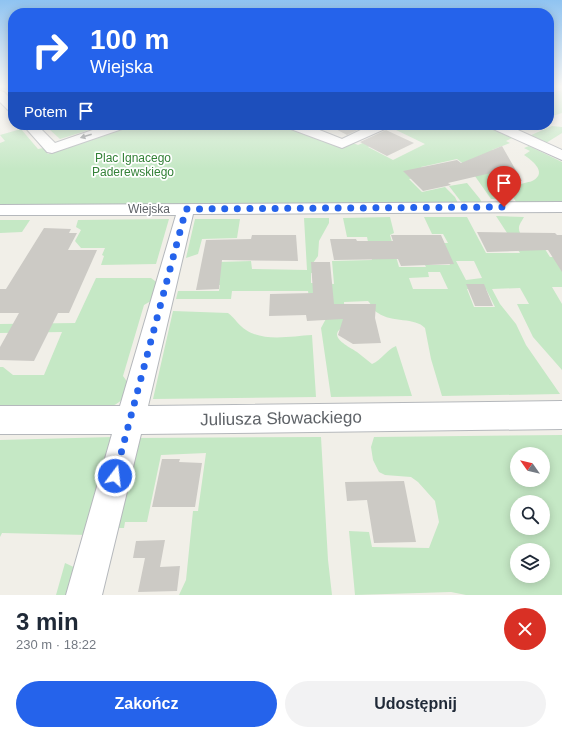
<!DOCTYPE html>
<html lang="pl">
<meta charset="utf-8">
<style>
:root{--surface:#fff;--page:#f2f2f3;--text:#1f2937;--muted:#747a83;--accent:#2563eb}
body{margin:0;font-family:Arial,sans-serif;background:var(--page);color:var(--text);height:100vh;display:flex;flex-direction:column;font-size:15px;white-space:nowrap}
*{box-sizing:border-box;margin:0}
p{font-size:13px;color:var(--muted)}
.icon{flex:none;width:22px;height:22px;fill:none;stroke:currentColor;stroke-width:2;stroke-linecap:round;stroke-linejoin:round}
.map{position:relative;height:595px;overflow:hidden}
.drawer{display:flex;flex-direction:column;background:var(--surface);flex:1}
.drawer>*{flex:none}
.banner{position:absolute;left:8px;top:8px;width:546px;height:122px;border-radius:16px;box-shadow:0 2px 10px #0003;background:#2563eb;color:#fff;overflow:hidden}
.needle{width:26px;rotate:304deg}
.tools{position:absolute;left:510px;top:447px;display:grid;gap:8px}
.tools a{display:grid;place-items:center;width:40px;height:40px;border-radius:50%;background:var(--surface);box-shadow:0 2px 10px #0003;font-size:20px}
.pin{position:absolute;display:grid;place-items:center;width:34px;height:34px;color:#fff;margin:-41px -17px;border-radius:50% 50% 50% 0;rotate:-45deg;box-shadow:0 0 4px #0007}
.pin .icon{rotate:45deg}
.me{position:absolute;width:44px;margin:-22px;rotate:15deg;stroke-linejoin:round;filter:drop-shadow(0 0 3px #0008)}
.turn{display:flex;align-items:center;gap:14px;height:84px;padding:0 16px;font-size:18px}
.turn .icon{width:52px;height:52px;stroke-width:2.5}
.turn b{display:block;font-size:28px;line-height:34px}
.then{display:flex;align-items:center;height:38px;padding:0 16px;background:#0003;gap:8px;font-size:15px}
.round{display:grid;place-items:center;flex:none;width:42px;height:42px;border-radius:21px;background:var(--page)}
.head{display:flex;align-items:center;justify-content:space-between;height:68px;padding:0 16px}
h1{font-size:24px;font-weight:600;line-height:30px}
.cta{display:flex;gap:8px;margin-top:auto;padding:8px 16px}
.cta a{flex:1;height:46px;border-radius:24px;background:var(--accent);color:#fff;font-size:16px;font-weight:600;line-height:46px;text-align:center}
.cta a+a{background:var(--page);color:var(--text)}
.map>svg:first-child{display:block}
</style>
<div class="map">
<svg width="562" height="595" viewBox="0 0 562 595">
<rect width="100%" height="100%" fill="#f1efe8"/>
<g fill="#c5e8c5" fill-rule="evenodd">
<polygon points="549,88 559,91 562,90 562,113 549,117"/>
<polygon points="65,125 75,125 80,129 92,125 105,125 60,139 49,129"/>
<path d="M129,125H283L296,128L343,148L353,143L358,145L365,142L371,145L368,147L393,160L425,144L394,129L402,125H484L512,138L506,141L510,143L492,150V174L496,175C494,185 503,191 508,199H491L470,169L457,159L421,167L429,175L409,179L422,192L445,187L455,197L458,203L0,206V143L5,141L0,135L21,129L38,149L43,148L48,154L116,128Z"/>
<polygon points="552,126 562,127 562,133 546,143 529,136"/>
<path d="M529,146L562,162V203H517L512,196L518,191L519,185C524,182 529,183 534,180C547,172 532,160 524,155L530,151L524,148Z"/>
<polygon points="467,183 480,199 482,203 462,203 449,186"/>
<path d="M496,216L524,217C521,223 517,226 520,233L543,246L550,257H562V287H552L562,304V370L533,337L517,304H529L520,288L492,289L500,304L516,324L526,345L560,394L442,396L431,359L425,328C415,317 392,323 378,313C373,311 372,305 368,301L344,302L345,326C325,336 348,346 357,352C362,356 367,360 372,364C382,360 386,350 396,346L412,396L331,397L321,328L328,315L309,298L308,291H232L231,299H176L178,291H219L220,285H217L219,262L251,261L252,269L307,270L304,218H329V223L319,241L318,256L313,263V273H311V283L334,284L332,261L372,260L367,237H347L343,218L390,217L394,233L390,235L399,267H426L425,265H450L441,243H448L443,234H432L424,217H467L486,253H520ZM456,261H474L482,278L466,280ZM428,272H440L448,289H413L409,278L429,277ZM467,289H486L495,307H474Z"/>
<polygon points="169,219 156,264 101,265 104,256 102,255 105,248 81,248 75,241 81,230 76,227 78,220"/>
<polygon points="195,219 240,219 237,238 202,239 198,254 186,258"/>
<polygon points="0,220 30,220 22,232 0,233"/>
<path d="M96,278H151L159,284L156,298L144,305L123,376L131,387C126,396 122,402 112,406L0,408V367H3L13,375H44L62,332L0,333V324L75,323Z"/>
<path d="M173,311L228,313C235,318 239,326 246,330C264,342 292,336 312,335L316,397L153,399Z"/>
<path d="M562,435V595H466L451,592L355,595L349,531L369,532L372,547L429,548L439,522L435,501L418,482L411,477L385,475L379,472L373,460L371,447L374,437ZM517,454H543V480H517ZM517,502H543V528H517ZM517,550H543V576H517Z"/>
<polygon points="113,437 88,535 2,533 0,537 0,440"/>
<polygon points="321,437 328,560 332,595 179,595 186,580 193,511 198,511 206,453 161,455 147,522 125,522 124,528 113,528 137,438"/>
<polygon points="65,563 78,569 71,595 56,595"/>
</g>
<g fill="#cccac5">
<polygon points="328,125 368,125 347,135"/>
<polygon points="386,130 414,143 387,156 360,142"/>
<polygon points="502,146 522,181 491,173 448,183 451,185 423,191 403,171 457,160 461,163"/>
<polygon points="44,228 71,229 69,233 77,233 68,250 97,250 69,313 58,313 34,361 0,360 0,347 19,313 0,313 0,289 6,289"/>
<polygon points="477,232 555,233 557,235 562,235 562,272 548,250 487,252"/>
<polygon points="252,235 296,235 298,261 222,260 219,289 196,290 206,240 251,239"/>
<polygon points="391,235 441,235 454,264 401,266 398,259 334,260 330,239 356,239 357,241 393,241"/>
<polygon points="311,262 330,262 334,304 376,304 375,318 381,343 353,344 338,335 343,319 307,321 306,315 269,316 270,294 313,293"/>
<polygon points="466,284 484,284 493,306 475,306"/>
<polygon points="162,459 180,459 179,462 202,463 195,507 152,507"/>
<polygon points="404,481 416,542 374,543 367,500 347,501 345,482"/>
<polygon points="165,540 160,567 180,566 177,591 138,592 145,558 133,558 136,541"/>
</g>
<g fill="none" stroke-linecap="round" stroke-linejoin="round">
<g stroke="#b5b8bc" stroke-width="2">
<g id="street">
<polygon points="0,91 4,92 13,101 13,112 9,111 0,102"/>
<polygon points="23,125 37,125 55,143 107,125 127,125 125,128 52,153 47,152"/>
<polygon points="286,125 307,125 342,139 371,125 389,125 387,128 342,148 288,128"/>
<polygon points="489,125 507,125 562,150 562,160 491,128"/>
<polygon points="562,202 562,212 193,214 148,406 562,401 562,429 141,434 102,595 66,595 112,434 0,434 0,406 120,406 176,215 0,215 0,205"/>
</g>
</g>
<use href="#street" fill="#fff" fill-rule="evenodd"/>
</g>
<defs><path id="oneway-solid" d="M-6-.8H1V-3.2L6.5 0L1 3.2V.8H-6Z"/></defs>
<use fill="#979a9d" href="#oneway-solid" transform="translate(86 136) rotate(162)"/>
<linearGradient id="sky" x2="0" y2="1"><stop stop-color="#8fc3f1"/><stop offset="0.51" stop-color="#f9f8f5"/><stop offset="1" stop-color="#f9f8f5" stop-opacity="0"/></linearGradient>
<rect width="562" height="169" fill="url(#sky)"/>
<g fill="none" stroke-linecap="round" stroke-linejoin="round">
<polyline stroke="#2563eb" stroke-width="7" stroke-dasharray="0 12.6" points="115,476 186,209 504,207"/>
</g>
<g text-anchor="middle" stroke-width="3.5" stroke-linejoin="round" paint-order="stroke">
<g font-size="12" fill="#348238" stroke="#fff">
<text x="133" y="162">Plac Ignacego<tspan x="133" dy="14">Paderewskiego</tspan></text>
</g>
<g font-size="12" fill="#5f6368" stroke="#fff">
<text x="149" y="213">Wiejska</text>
</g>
<g font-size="17" fill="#5f6368" stroke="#fff">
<text transform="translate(281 418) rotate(-1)" y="6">Juliusza Słowackiego</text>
</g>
</g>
</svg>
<div class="tools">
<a><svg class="needle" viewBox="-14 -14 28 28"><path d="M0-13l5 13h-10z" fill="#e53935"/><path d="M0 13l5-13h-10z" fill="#747a83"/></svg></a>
<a><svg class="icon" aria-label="search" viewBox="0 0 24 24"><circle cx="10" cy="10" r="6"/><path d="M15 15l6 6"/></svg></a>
<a><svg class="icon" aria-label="layers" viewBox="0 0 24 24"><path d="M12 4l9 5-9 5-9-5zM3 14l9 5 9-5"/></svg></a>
</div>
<div class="pin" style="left:504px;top:207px;background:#d93025"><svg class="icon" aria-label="arrive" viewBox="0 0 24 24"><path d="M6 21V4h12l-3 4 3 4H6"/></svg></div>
<svg class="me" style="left:115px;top:476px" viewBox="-20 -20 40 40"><circle r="17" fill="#2563eb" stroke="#fff" stroke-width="3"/><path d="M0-11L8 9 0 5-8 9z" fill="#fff"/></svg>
<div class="banner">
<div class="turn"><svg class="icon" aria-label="right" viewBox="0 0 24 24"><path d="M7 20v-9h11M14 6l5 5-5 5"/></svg><div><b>100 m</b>Wiejska</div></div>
<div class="then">Potem<svg class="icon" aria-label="arrive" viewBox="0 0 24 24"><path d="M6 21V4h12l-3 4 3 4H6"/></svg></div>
</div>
</div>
<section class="drawer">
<div class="head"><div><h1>3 min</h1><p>230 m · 18:22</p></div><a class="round" style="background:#d93025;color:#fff"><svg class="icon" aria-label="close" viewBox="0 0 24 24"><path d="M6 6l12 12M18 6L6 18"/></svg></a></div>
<div class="cta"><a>Zakończ</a><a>Udostępnij</a></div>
</section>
